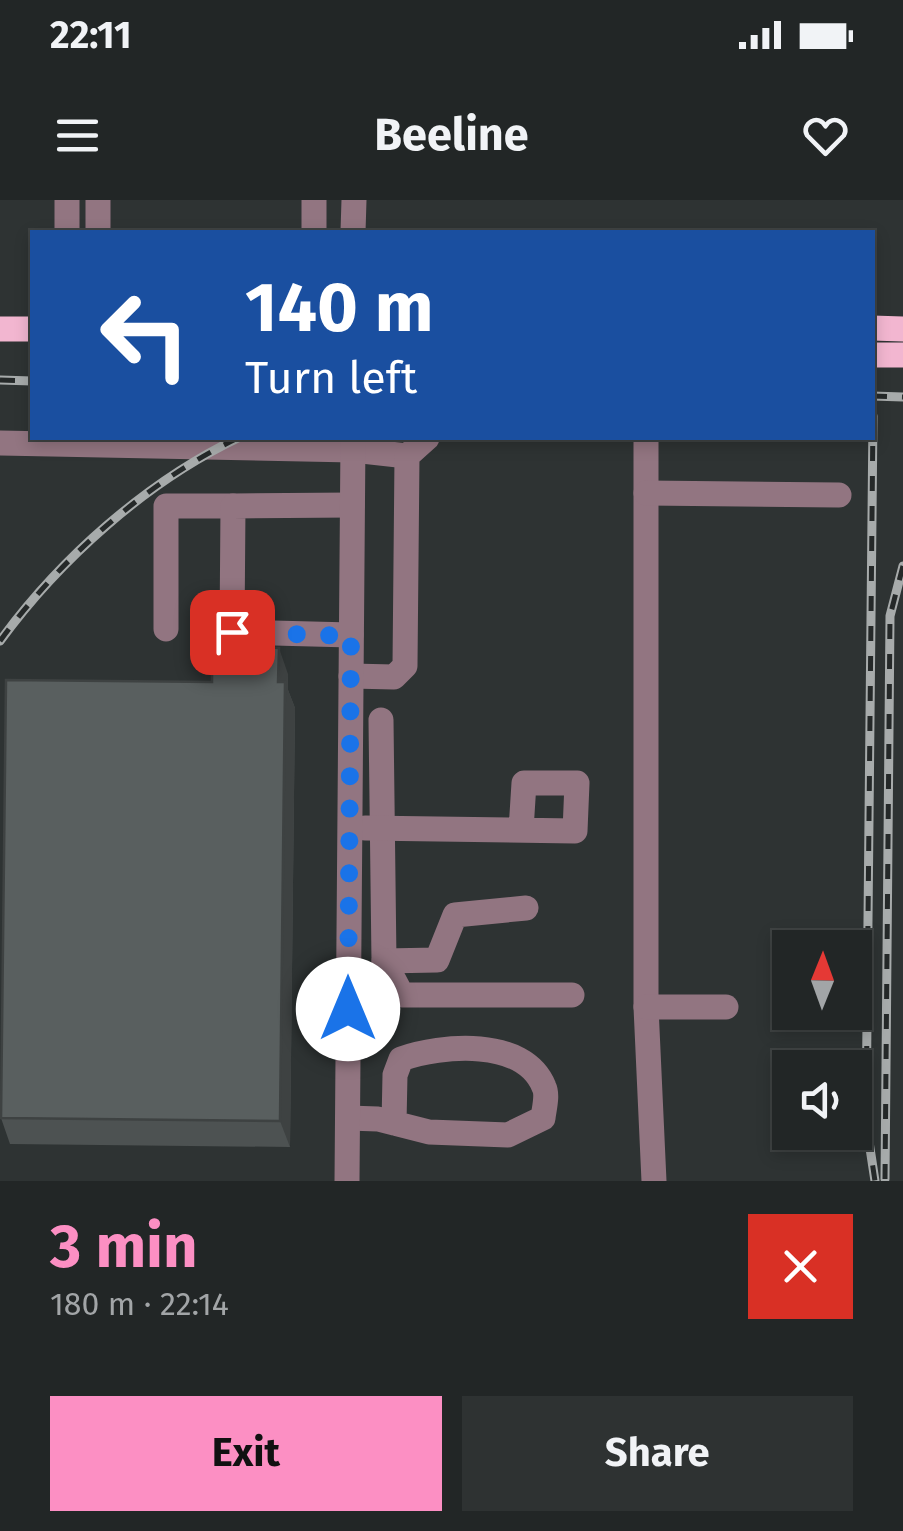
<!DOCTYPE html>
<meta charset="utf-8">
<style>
:root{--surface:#222626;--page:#2e3232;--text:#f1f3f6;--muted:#a2a5a7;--line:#3f4343;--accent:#fc8fc3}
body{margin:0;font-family:"Fira Sans",sans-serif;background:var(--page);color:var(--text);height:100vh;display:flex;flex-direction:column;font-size:38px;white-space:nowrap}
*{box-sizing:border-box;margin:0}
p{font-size:32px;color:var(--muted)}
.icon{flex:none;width:55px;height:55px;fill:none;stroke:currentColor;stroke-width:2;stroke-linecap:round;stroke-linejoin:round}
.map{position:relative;height:981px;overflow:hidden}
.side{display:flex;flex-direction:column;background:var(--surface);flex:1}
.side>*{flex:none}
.guide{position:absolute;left:30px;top:30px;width:845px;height:210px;border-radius:0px;box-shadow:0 5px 15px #0003,0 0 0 2px var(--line);background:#1a4fa0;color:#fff;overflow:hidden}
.needle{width:65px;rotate:1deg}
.controls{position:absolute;left:772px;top:730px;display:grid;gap:20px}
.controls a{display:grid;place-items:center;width:100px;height:100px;border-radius:0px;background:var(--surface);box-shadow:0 5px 15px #0003,0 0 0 2px var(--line);font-size:50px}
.pin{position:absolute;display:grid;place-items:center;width:85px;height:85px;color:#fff;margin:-42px;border-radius:20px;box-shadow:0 5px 15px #0006}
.me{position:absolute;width:110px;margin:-55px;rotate:0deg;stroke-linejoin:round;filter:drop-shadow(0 0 8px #0008)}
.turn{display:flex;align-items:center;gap:35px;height:210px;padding:0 50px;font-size:45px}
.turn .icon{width:130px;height:130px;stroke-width:2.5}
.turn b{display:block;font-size:70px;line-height:85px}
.round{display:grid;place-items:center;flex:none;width:105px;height:105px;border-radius:0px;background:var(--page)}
.summary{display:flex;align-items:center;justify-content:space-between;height:170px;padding:0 50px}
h1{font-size:60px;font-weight:700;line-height:75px;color:var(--accent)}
.button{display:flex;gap:20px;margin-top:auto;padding:20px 50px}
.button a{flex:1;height:115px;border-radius:0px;background:var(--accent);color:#111;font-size:40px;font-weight:700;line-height:115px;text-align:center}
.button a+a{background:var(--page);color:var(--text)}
.status{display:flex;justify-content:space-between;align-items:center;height:70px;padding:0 50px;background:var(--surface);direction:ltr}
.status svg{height:28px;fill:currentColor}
header{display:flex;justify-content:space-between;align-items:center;height:130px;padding:0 50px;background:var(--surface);font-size:45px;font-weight:700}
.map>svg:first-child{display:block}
</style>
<div class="status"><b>22:11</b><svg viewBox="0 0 49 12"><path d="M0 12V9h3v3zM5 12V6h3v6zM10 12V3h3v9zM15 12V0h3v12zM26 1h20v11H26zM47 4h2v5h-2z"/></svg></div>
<header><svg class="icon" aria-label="menu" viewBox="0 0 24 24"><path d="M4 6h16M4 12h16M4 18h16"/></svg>Beeline<svg class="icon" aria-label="heart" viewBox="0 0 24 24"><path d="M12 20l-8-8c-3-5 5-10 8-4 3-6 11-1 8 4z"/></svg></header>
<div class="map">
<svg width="903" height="981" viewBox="0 0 903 981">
<rect width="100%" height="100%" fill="#2e3333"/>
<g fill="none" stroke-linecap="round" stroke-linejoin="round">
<g stroke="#927581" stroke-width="25">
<polyline points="314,0 314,32"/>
<polyline points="67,32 67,0"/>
<polyline points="98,32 98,0"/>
<polyline points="353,32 354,0"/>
<polyline points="646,238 646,807 654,981"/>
<polyline points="0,243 353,250 407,256"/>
<polyline points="646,293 839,295"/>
<polyline points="166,429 166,306 233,306"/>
<polyline points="351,435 232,432 233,306 352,305"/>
<polyline points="351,476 394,477 405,466 407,256 427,238"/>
<polyline points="381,520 384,761 402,795 572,795"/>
<polyline points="365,628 575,631 577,583 524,583 521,630"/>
<polyline points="384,761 437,760 455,715 526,708"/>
<polyline points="646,807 726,807"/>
<path d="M348,918L378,919L429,932L508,935L543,918C544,909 548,895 544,887C524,837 441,845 401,859L395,875L394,923"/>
<polyline points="347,981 353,238"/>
</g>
<g stroke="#f2b6d0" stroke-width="25">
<polyline points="872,128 903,129"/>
<polyline points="0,129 32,129"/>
<polyline points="872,155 903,155"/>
</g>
<g stroke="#a7abab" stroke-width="9">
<g id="rail">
<polyline points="0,180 32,181"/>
<polyline points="872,196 903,197"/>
<polyline points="873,216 866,922 875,981"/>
<path d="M0,441C60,359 146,282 238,238"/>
<polyline points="885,979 890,416 903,366"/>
</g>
</g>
<use href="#rail" stroke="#252929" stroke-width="5" stroke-dasharray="15" stroke-linecap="butt"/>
</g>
<polygon fill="#4d5252" points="219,447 288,474 288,490 295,508 290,947 10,944 1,918 212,482"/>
<polygon fill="#3e4242" points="279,448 288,474 288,490 295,508 290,947 280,921"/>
<polygon fill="#595f5f" stroke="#3e4242" stroke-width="2.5" points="219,444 279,448 278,482 285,482 280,921 1,918 6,480 212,482 212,447 219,447"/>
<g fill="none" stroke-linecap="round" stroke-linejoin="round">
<polyline stroke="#1a73e8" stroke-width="18" stroke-dasharray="0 32.4" points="232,432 351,436 348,809"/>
</g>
</svg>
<div class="controls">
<a><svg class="needle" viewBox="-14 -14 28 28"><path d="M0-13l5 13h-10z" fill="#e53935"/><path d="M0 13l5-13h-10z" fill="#a2a5a7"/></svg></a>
<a><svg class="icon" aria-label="sound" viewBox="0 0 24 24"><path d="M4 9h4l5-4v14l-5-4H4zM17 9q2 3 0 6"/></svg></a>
</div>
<div class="pin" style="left:232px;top:432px;background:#d93025"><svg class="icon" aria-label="arrive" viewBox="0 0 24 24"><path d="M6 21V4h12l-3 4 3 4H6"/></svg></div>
<svg class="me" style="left:348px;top:809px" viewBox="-20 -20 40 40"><circle r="19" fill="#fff"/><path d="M0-13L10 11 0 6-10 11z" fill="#1a73e8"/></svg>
<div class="guide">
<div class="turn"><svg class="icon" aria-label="left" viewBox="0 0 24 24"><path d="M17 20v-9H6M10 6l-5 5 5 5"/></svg><div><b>140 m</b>Turn left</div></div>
</div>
</div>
<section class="side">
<div class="summary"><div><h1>3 min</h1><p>180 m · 22:14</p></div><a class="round" style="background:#d93025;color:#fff"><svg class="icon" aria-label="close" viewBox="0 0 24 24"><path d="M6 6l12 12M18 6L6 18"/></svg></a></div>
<div class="button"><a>Exit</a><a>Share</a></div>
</section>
